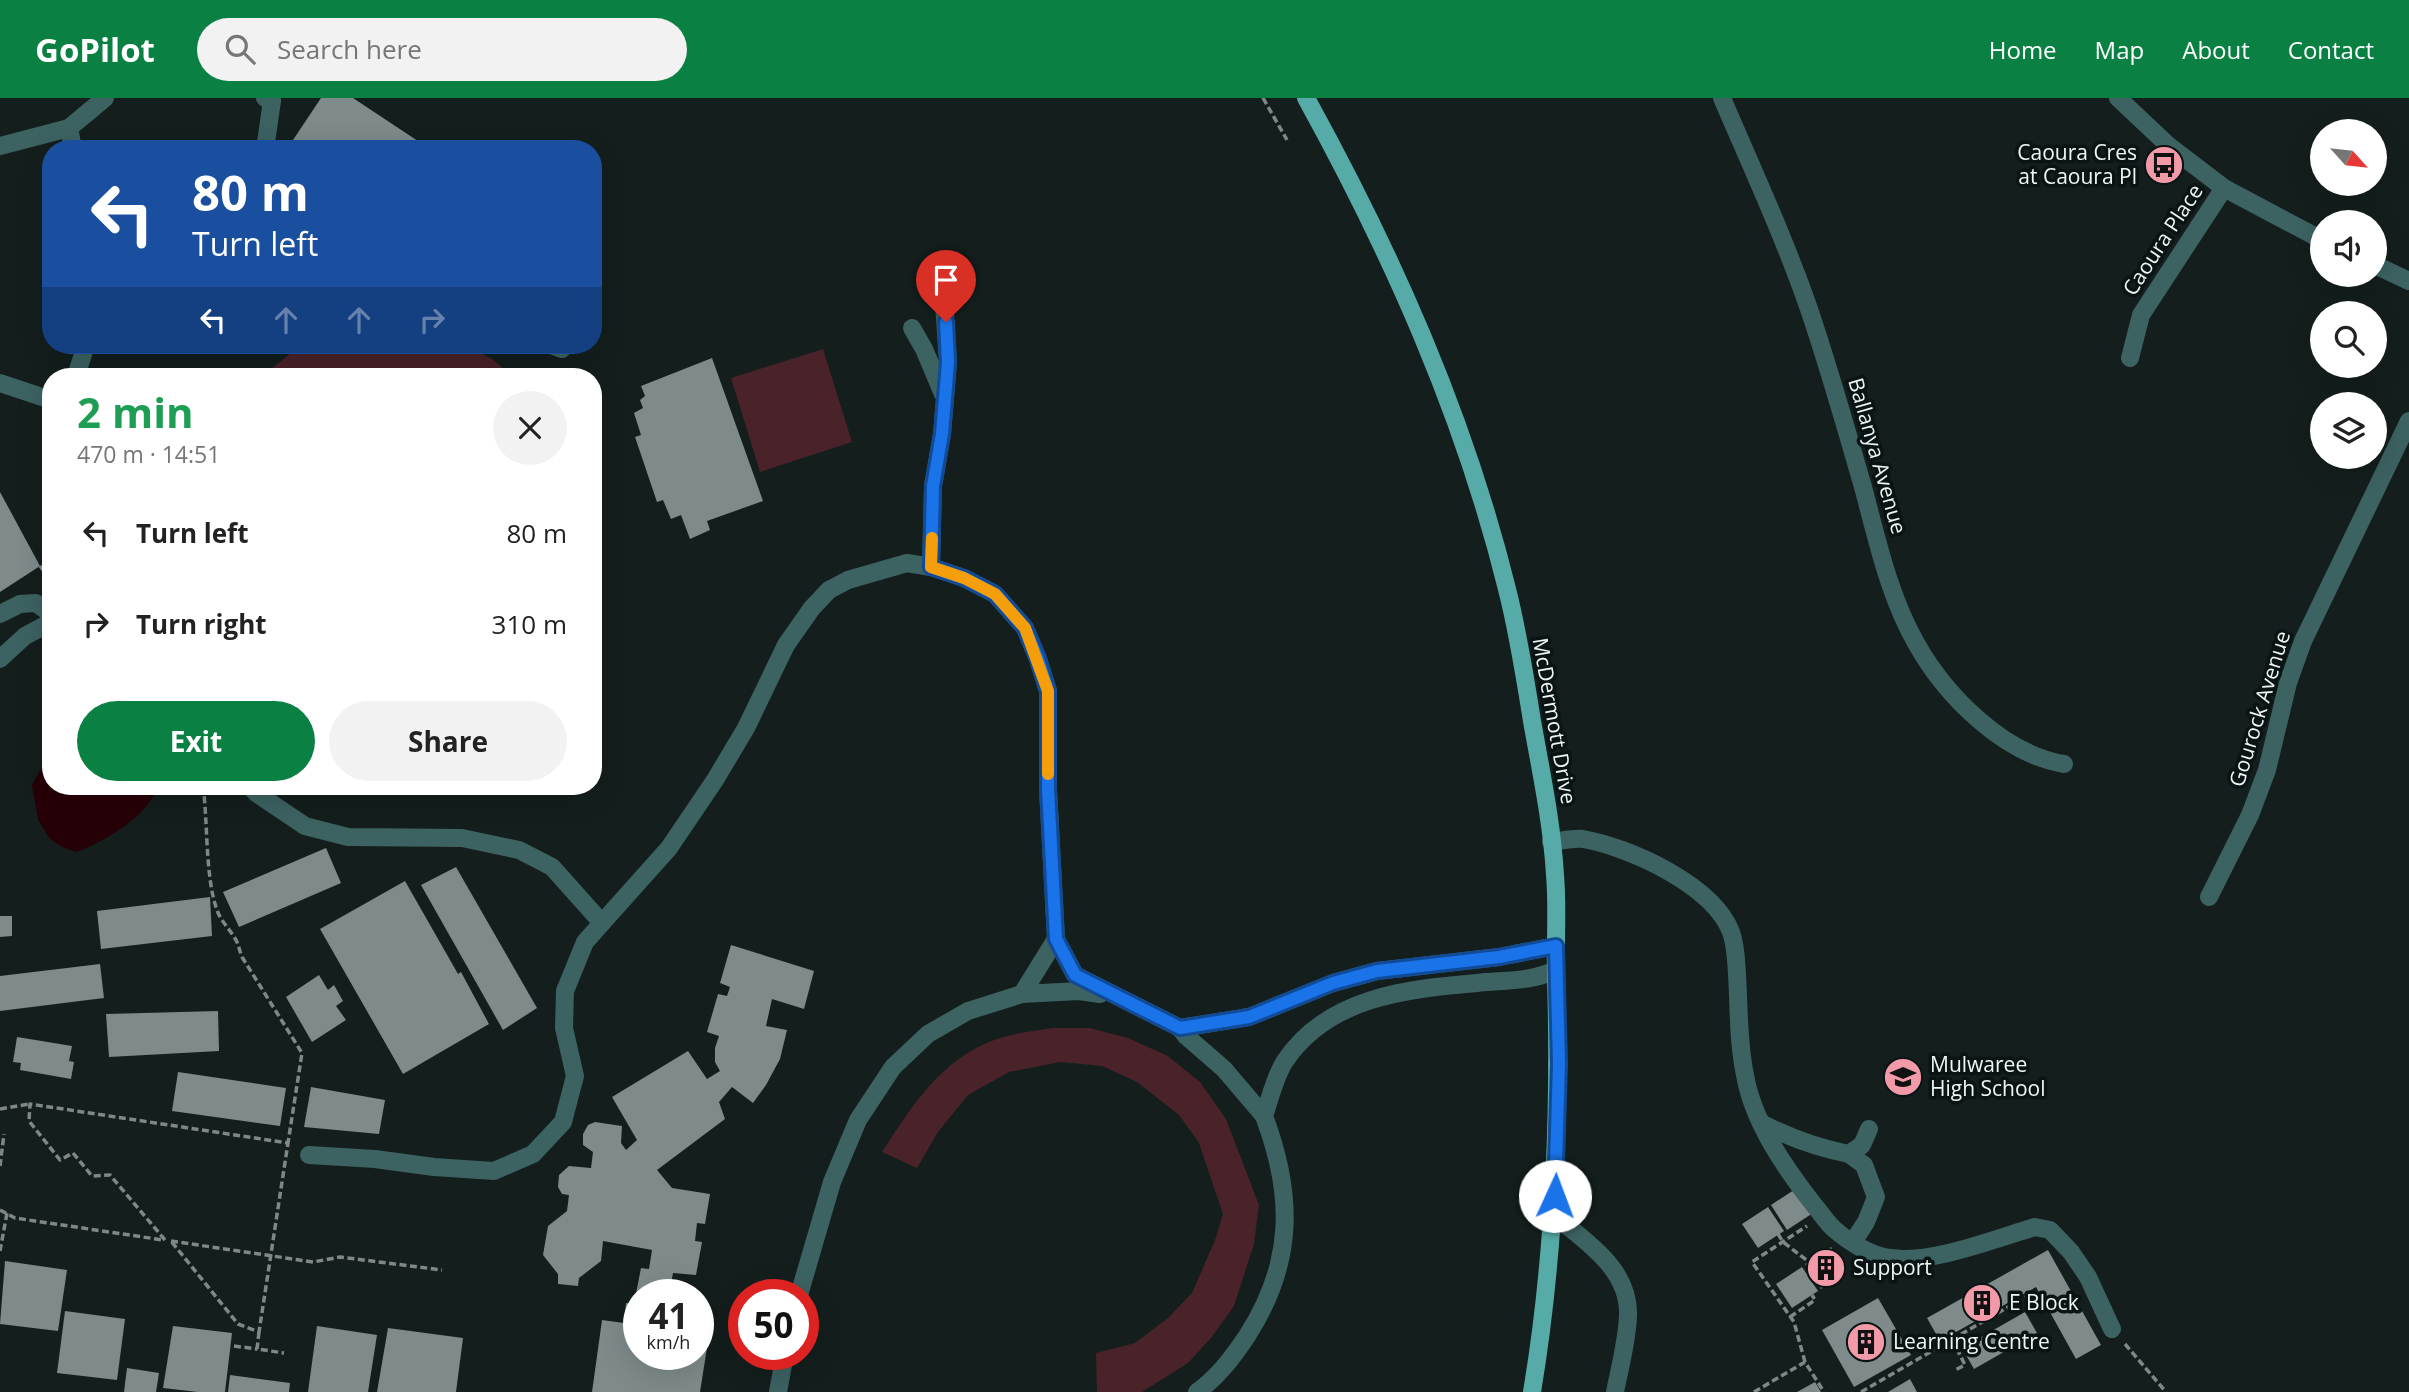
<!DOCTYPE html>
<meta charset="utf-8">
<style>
:root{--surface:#fff;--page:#f2f2f2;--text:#222;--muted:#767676;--accent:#0b8043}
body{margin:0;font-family:"Open Sans",sans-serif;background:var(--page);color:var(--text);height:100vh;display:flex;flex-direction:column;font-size:26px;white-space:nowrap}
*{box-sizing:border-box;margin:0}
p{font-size:23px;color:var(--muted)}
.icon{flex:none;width:38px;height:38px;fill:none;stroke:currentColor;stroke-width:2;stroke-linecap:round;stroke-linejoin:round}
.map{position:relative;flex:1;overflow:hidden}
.panel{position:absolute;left:42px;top:270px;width:560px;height:427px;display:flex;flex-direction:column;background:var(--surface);border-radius:28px;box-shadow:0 7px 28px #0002}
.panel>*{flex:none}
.banner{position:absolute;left:42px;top:42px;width:560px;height:214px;border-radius:28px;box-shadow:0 7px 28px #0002;background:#1a4fa0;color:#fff;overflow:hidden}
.needle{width:46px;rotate:117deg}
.tools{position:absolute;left:2310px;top:21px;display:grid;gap:14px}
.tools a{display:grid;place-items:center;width:77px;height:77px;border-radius:50%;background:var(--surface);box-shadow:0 7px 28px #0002;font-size:35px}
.speed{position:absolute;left:623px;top:1181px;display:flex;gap:14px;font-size:35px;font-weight:700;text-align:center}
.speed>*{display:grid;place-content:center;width:91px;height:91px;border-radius:50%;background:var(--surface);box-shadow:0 7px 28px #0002;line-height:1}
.speed small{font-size:18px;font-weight:400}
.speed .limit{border:10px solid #d22;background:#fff;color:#111}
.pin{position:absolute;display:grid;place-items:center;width:60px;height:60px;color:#fff;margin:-72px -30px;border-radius:50% 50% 50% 0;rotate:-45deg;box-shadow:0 0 7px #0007}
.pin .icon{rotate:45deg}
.me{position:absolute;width:77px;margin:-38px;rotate:2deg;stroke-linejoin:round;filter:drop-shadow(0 0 5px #0008)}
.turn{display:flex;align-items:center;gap:24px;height:147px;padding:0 35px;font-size:32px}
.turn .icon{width:91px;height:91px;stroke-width:2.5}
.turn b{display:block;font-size:49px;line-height:60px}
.lanes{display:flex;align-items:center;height:66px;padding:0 35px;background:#0003;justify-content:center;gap:35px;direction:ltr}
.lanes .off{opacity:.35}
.round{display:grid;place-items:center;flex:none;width:74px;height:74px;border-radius:37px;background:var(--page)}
.head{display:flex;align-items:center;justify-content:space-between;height:119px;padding:0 35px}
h1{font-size:42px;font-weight:700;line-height:52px;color:#1e9e55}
.action{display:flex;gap:14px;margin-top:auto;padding:14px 35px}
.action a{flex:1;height:80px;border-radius:42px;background:var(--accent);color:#fff;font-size:28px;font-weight:700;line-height:80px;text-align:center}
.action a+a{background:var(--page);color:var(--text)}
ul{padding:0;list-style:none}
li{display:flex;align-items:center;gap:21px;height:91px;padding:0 35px}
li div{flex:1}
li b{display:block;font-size:26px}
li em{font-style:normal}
header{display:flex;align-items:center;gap:42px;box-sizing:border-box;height:98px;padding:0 35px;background:var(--accent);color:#fff}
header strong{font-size:33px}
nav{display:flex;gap:38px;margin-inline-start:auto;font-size:24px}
.search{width:490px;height:63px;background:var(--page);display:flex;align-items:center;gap:18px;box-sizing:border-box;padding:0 24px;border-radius:38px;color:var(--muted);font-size:26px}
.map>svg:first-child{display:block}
</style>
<header>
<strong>GoPilot</strong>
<div class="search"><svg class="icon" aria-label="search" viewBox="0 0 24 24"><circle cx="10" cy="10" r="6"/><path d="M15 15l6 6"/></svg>Search here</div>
<nav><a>Home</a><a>Map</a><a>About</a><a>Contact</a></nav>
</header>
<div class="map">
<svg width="2409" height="1294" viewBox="0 0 2409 1294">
<rect width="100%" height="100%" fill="#131e1d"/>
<g fill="#4a2229">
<polygon points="301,247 464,247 492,261 512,278 262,278"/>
<polygon points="823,251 852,344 760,374 731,280"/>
<polygon points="593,411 600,453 599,492 593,531"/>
<path d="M1052,930H1090L1128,940L1168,958L1200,984L1226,1021L1259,1107L1254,1146L1234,1208L1211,1240L1188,1265L1142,1294H1097L1096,1255L1135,1245L1168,1220L1192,1195L1215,1142L1223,1116L1199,1045L1179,1017L1137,984L1102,968L1060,964L1009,974L968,997L938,1034L917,1070L882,1054C908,1014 934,972 978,949C1000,937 1027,934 1052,930Z"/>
</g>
<path fill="#260007" d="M51,654V688H159C146,719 107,742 77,754L62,749L50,741L38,722L32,687Z"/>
<g fill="#7e8b8a">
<polygon points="321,0 353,0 430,51 287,51"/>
<polygon points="712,260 763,403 707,423 710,432 690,441 681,417 671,421 663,402 657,404 635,339 641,337 634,315 643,310 640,302 645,298 641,288"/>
<polygon points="0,394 40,468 0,494"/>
<polygon points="326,750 341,785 239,829 223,794"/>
<polygon points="456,769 537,910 503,932 421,787"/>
<polygon points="405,783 458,876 461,874 489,926 403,976 320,831"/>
<polygon points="210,799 212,838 101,851 97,813"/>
<polygon points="0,818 12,818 12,838 0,839"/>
<polygon points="731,847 814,873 804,911 772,901 766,928 787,932 780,961 766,987 753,1005 732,989 719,1004 725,1021 657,1072 672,1090 710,1096 705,1126 697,1125 695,1143 702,1144 696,1177 673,1175 669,1197 639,1197 639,1256 698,1256 698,1236 709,1237 700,1294 592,1294 602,1222 624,1225 626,1205 634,1206 641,1170 649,1171 652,1152 603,1143 601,1163 579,1180 578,1188 558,1186 558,1176 543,1157 548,1128 567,1113 569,1097 562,1096 558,1089 559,1077 569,1068 591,1070 593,1054 583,1047 583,1036 588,1027 595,1024 622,1028 621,1045 626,1052 637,1042 612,999 688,953 707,981 720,973 715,964 715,950 719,938 707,934 718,896 727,898 730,889 720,885"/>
<polygon points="100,866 104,900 0,913 0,878"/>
<polygon points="319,877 328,892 334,887 343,903 336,908 346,922 312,944 286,899"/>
<polygon points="218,913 219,953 109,959 106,916"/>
<polygon points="17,939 72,948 69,963 74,964 71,981 20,972 21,965 13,964"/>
<polygon points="178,974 286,990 280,1028 172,1013"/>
<polygon points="311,989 385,1002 379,1036 304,1029"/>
<polygon points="1797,1090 1813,1115 1787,1132 1771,1107"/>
<polygon points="1768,1109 1784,1133 1758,1150 1742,1126"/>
<polygon points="1831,1149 1846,1173 1821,1191 1805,1166"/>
<polygon points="2048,1152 2101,1247 2076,1261 2036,1189 1940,1243 1927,1220"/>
<polygon points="5,1163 67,1172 58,1233 0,1226"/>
<polygon points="1802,1169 1818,1193 1792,1210 1776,1186"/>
<polygon points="1878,1200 1911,1257 1854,1289 1822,1232"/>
<polygon points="65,1213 125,1221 117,1282 57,1275"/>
<polygon points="2025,1214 2037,1235 1974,1271 1962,1250"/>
<polygon points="173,1228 232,1235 225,1294 198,1294 163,1290"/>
<polygon points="317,1228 377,1237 368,1294 308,1294"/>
<polygon points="388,1230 463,1240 456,1294 377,1294"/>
<polygon points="127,1270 159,1275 156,1294 124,1294"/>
<polygon points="230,1277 290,1285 289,1294 228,1294"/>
<polygon points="1910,1281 1917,1294 1888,1294"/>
<polygon points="1815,1284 1821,1294 1797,1294"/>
</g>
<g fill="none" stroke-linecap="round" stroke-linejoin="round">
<g stroke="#7f8887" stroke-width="3.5" stroke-dasharray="7 3.5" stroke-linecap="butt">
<polyline points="1263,0 1287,42"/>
<polyline points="40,468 51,482"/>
<path d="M203,688C208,724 205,779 217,812C221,824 231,832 237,844C239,849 240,854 242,859L302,955L288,1045"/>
<polyline points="0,1011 29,1006"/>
<polyline points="0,1068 4,1036"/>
<polyline points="0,1112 15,1120 163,1142"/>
<polyline points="1778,1136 1783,1144 1809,1164"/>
<polyline points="165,1142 110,1077 92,1078 73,1055 60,1062 29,1023 30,1006 288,1045 259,1234 238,1226 171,1143"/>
<polyline points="171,1143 313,1164 340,1159 442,1172"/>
<polyline points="0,1153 7,1115"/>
<polyline points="1790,1219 1815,1202 1812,1197"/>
<polyline points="259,1234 257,1251 284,1255"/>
<polyline points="1952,1241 1965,1267 1955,1272"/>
<polyline points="2125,1246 2166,1294"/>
<polyline points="234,1248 257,1251"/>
<polyline points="1805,1264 1794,1224 1752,1164 1807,1128"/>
<polyline points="1754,1294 1805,1264 1824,1294"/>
<polyline points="1861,1294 2034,1194"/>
</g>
<g stroke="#3c6261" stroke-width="18">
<path d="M1722,0C1752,70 1784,139 1809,211C1829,270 1846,330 1863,389C1877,441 1889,498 1916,545C1945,597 2003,656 2064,666"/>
<polyline points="2118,0 2169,48 2224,90 2322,142"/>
<polyline points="69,30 73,51"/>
<polyline points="0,48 69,30 105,0"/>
<polyline points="265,51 272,3 265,0"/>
<polyline points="2375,167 2409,183"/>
<polyline points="912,230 924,251 943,296"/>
<polyline points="551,247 562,251"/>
<polyline points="2130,260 2141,217 2224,90"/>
<polyline points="76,278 86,247"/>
<polyline points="0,285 51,302"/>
<polyline points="931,469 933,388 942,336 948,264 944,205 941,198"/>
<polyline points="0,516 20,506 36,505 51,516"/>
<polyline points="0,561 25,538 51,524"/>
<polyline points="250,688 256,695 305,728 348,739 462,740 519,752 552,769 602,825"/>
<path d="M1551,744C1561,743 1573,740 1583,741C1629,749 1713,787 1731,834C1736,848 1736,862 1737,876C1739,909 1738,944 1745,977C1753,1024 1785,1070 1814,1107C1821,1115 1827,1125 1834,1131C1849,1144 1871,1158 1890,1160C1932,1166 1994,1141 2035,1129L2050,1132L2071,1154L2088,1179L2112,1231"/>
<polyline points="2209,799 2250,717 2267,672 2288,585 2303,543 2409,323"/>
<polyline points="1022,896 1056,841"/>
<polyline points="1180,930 1186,938 1224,971 1264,1018"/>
<path d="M1761,1025C1790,1040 1817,1050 1849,1056L1862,1047L1869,1031"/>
<polyline points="1849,1056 1864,1067 1876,1099 1866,1124 1853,1144"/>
<polyline points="309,1057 375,1061 434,1069 494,1073 533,1056 563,1024 575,978 564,930 565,893 585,844 669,750 715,682 746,630 786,547 812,510 829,492 848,482 907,465 931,469 964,480 995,496 1025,530 1038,561 1048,593 1048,691 1056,841 1075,877 1180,930 1249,919 1333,885 1377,873 1499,859 1556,848"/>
<path d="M1554,1117C1586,1144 1630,1171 1628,1218C1627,1243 1620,1269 1615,1294"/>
<polyline points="799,1197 832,1084 858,1022 893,969 928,936 968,913 1022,896 1079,893 1100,896"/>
<polyline points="778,1294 785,1256"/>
<path d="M1197,1294C1218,1279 1233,1259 1247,1238C1294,1165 1294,1098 1264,1018C1270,1001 1275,978 1285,963C1328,899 1406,891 1477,885C1504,882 1530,884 1556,872"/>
</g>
<path stroke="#56aaa7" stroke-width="18" d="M1306,0C1392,156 1464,317 1507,491C1518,534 1525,579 1532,623C1541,674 1552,725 1555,777C1558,810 1555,844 1556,878C1560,1017 1555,1156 1532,1294"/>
</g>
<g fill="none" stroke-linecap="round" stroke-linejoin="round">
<g stroke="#114b97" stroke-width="18">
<polyline id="route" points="946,224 948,264 942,336 933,388 931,469 964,480 995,496 1025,530 1038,561 1048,593 1048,691 1056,841 1075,877 1180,930 1249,919 1333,885 1377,873 1499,859 1556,848 1559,966 1555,1098"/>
</g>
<use href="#route" stroke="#1a73e8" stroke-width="12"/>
<polyline stroke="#f59e0b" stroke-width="12" points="932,440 931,469 964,480 995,496 1025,530 1048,593 1048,676"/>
</g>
<defs>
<g id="bus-disc" transform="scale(2.0125)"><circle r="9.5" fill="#f39aa8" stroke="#0b1414"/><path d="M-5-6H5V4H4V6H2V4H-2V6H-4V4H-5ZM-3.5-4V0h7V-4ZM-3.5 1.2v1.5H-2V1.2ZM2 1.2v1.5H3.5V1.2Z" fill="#111"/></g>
<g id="school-disc" transform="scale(2.0125)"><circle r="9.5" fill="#f39aa8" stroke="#0b1414"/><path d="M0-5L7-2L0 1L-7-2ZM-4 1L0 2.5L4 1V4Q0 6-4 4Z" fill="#111"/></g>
<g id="building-disc" transform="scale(2.0125)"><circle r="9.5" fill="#f39aa8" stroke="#0b1414"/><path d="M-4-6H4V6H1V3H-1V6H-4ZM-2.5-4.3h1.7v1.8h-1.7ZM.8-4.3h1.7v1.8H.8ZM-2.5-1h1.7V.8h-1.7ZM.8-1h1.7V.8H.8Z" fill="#111"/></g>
</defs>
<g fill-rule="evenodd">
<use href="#bus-disc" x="2164" y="67"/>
<use href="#school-disc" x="1903" y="979"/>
<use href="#building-disc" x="1826" y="1170"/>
<use href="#building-disc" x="1982" y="1205"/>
<use href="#building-disc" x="1866" y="1244"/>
</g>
<g text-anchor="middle" stroke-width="7" stroke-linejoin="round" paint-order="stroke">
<g font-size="21" fill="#eff6f6" stroke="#0b1414" text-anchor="start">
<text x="2137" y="62" text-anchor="end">Caoura Cres<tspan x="2137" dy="24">at Caoura Pl</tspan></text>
<text x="1930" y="974">Mulwaree<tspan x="1930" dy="24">High School</tspan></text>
<text x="1853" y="1177">Support</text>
<text x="2009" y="1212">E Block</text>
<text x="1893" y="1251">Learning Centre</text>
</g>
<g font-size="21" fill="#eff6f6" stroke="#0b1414">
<text transform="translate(2163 142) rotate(-57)" y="7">Caoura Place</text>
<text transform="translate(1877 358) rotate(74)" y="7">Ballanya Avenue</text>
<text transform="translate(2260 611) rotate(-73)" y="7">Gourock Avenue</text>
<text transform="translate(1554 623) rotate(80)" y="7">McDermott Drive</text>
</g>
</g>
</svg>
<div class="tools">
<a><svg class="needle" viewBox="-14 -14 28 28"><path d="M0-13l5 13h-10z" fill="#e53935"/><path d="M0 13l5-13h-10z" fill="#767676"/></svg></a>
<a><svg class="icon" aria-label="sound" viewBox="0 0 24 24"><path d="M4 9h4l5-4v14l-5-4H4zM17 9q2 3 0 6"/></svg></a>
<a><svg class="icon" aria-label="search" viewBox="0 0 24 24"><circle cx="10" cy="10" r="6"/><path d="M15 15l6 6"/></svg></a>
<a><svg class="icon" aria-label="layers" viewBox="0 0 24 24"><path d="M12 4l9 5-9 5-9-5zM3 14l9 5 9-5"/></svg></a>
</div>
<div class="speed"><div>41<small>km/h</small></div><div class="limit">50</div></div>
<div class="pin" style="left:946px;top:224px;background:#d93025"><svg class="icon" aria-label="arrive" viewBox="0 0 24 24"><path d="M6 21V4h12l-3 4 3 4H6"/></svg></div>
<svg class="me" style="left:1555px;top:1098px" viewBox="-20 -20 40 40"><circle r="19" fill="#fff"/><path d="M0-13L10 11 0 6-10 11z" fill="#1a73e8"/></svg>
<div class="banner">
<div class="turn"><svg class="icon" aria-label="left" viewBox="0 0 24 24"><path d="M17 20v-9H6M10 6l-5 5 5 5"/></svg><div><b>80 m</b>Turn left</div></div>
<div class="lanes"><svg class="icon" aria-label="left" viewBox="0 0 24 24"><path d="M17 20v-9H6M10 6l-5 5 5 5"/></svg><svg class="icon off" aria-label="ahead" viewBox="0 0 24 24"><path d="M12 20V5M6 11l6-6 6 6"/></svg><svg class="icon off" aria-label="ahead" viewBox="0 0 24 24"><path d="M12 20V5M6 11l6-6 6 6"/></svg><svg class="icon off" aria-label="right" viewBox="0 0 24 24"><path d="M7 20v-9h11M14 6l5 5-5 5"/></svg></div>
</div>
<section class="panel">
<div class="head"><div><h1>2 min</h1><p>470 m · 14:51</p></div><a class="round"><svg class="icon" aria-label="close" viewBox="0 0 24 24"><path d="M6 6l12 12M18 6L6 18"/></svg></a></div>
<ul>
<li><svg class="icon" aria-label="left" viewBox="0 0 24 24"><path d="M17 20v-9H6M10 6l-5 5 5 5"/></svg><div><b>Turn left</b></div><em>80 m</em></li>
<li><svg class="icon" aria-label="right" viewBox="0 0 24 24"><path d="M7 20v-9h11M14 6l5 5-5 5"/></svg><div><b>Turn right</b></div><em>310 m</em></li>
</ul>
<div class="action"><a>Exit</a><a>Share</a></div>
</section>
</div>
